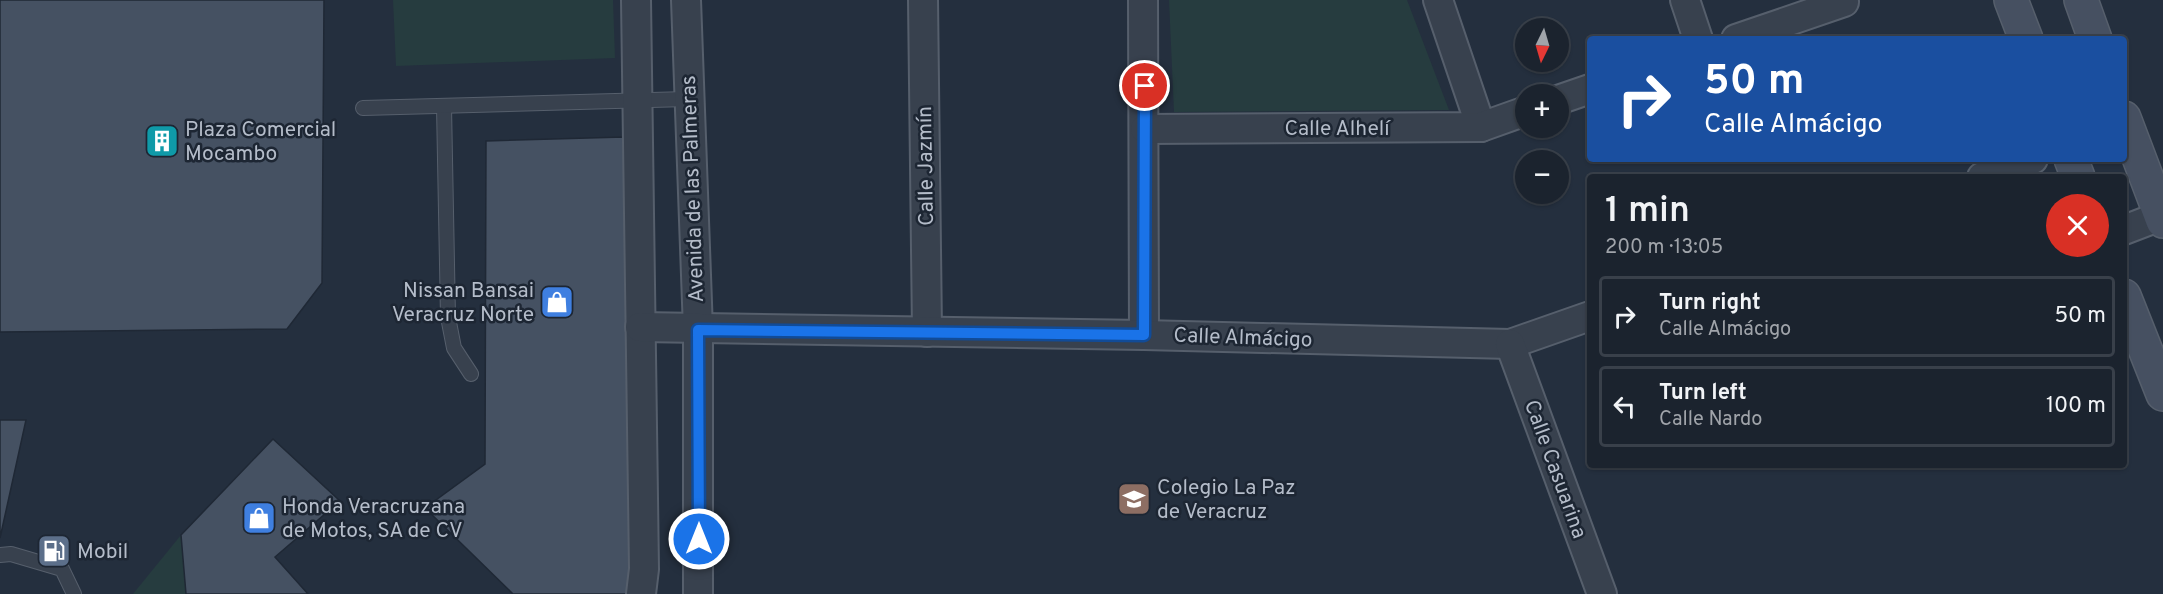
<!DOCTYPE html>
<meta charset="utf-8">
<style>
:root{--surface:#1b232e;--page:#282f3a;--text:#f1f3f6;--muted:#a0a4aa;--line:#39404a}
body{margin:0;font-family:Overpass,sans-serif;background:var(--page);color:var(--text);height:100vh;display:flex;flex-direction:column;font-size:22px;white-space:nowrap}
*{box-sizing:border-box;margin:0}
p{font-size:20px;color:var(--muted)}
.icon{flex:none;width:33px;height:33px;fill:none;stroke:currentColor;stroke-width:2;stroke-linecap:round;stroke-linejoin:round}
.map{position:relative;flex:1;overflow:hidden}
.details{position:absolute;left:1587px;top:174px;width:540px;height:294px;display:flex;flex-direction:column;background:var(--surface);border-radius:6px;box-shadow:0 2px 4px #0004,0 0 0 2px var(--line)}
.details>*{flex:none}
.hud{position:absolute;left:1587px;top:36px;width:540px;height:126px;border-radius:6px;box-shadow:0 2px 4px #0004,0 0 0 2px var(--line);background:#1a4fa0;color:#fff;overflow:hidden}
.needle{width:39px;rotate:185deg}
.buttons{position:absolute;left:1515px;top:18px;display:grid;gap:12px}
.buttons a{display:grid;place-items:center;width:54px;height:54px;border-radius:50%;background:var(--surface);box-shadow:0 2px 4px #0004,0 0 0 2px var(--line);font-size:30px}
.pin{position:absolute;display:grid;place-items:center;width:51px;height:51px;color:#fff;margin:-26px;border:3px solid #fff;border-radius:50%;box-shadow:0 2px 6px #0007}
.me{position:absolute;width:66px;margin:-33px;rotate:0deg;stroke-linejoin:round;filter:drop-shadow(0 0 4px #0008)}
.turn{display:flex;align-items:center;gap:21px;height:126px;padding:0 18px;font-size:27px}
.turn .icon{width:78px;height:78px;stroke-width:2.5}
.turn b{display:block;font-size:42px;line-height:51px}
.round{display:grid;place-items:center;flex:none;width:63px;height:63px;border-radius:32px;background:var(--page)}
.headline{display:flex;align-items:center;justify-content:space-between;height:102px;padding:0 18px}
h1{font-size:36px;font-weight:600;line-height:45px}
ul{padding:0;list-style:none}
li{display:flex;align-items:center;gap:18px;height:81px;margin:0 12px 9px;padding:0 6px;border:3px solid var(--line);border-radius:6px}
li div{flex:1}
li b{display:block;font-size:22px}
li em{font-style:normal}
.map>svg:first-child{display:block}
</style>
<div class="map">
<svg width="2163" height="594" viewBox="0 0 2163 594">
<rect width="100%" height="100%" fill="#242f3e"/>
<g fill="#263c3f">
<polygon points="393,0 613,0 615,58 396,66"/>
<polygon points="1169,0 1407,0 1449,110 1174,112"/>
<polygon points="181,535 186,594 133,594"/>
</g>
<g fill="#455162" stroke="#1f2835" stroke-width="1.5">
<polygon points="0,0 324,0 322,283 287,329 0,332"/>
<polygon points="624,137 637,569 629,594 513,594 425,508 485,464 486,141"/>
<polygon points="0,420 26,420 0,538"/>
<polygon points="273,439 340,501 275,557 308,594 186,594 181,535"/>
</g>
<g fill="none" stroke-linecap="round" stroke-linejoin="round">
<g stroke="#565f6c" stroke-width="16">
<g id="lane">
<polyline points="444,106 448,317 454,348 471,374"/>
<polyline points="363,108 687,99"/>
<polyline points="0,555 11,554 62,569 74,594"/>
</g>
</g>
<g stroke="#565f6c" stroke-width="32">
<g id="street">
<polyline points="636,0 644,569 641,594"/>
<polyline points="686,0 698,330 698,594"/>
<polyline points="923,0 927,332"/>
<polyline points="1143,0 1144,335"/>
<polyline points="1438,0 1481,127"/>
<polyline points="1685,0 1698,39"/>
<polyline points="1736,39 1844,2"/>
<polyline points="1558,100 1590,89"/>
<polyline points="1145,129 1481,127 1526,111"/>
<polyline points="1982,177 2033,159"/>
<polyline points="2124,230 2163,215"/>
<polyline points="640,327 1144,335 1510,344 1590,316"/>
<polyline points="1510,344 1602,594"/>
</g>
</g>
<g stroke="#565f6c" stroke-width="36">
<g id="secondary">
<polyline points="2011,0 2026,39"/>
<polyline points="2081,0 2095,39"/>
<polyline points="2124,118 2163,221"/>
<polyline points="2071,159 2078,177"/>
<polyline points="2124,296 2163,394"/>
</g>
</g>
<use href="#lane" stroke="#38414e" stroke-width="14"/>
<use href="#street" stroke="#38414e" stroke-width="28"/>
<use href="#secondary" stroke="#465061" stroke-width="33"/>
</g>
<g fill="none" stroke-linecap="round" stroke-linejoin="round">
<g stroke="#114b97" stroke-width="15">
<polyline id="route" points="699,539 698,330 1144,335 1145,86"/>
</g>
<use href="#route" stroke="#1a73e8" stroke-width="10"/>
</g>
<defs>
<g id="building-square" transform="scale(1.725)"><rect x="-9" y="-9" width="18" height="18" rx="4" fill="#0f9aa8" stroke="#1d2633"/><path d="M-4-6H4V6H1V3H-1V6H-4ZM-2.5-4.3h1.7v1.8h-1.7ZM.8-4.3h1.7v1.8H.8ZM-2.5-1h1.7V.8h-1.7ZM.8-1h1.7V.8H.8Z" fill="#fff"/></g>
<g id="shop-square" transform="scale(1.725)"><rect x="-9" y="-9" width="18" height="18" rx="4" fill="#3f7fe0" stroke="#1d2633"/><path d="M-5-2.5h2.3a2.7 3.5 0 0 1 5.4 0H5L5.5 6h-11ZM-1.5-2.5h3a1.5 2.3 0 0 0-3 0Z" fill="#fff"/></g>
<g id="school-square" transform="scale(1.725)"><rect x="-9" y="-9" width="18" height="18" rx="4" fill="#8d6e63" stroke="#1d2633"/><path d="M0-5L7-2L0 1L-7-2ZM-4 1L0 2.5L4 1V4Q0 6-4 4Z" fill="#fff"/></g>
<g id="fuel-square" transform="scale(1.725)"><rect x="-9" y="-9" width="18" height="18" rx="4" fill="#5c6f8a" stroke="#1d2633"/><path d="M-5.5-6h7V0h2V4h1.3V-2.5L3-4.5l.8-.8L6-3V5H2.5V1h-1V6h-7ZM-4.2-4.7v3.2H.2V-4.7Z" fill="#fff"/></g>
</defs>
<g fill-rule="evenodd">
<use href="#building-square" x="162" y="141"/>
<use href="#shop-square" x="557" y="302"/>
<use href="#school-square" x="1134" y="499"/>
<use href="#shop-square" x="259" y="518"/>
<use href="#fuel-square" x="54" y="551"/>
</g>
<g text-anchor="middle" stroke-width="5" stroke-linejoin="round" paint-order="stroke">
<g font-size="21" fill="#b4bcc9" stroke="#1d2633">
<text x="1337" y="135">Calle Alhelí</text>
<text transform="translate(925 166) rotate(-91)" y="7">Calle Jazmín</text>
<text transform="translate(692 189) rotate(-92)" y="7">Avenida de las Palmeras</text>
<text transform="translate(1243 337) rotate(2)" y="7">Calle Almácigo</text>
<text transform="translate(1556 469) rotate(70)" y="7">Calle Casuarina</text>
</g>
<g font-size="21" fill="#b4bcc9" stroke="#1d2633" text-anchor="start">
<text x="185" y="136">Plaza Comercial<tspan x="185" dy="24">Mocambo</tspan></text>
<text x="534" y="297" text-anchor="end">Nissan Bansai<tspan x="534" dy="24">Veracruz Norte</tspan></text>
<text x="1157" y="494">Colegio La Paz<tspan x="1157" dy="24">de Veracruz</tspan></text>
<text x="282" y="513">Honda Veracruzana<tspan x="282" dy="24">de Motos, SA de CV</tspan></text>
<text x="77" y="558">Mobil</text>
</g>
</g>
</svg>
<div class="buttons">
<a><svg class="needle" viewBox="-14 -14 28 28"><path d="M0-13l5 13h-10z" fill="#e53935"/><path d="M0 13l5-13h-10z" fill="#a0a4aa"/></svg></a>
<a>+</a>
<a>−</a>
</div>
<div class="pin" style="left:1145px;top:86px;background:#d93025"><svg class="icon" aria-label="arrive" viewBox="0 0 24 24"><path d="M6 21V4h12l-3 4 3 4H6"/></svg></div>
<svg class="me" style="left:699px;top:539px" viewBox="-20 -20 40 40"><circle r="17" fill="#1a73e8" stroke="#fff" stroke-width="3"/><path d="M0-11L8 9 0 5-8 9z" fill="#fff"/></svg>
<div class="hud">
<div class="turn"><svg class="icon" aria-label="right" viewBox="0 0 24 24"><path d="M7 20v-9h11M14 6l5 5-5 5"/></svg><div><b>50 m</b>Calle Almácigo</div></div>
</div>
<section class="details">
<div class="headline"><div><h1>1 min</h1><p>200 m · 13:05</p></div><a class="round" style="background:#d93025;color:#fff"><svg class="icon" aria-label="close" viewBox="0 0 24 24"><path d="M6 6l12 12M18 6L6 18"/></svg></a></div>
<ul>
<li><svg class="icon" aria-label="right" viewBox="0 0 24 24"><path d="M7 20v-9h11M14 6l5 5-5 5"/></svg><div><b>Turn right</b><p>Calle Almácigo</p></div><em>50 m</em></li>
<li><svg class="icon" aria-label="left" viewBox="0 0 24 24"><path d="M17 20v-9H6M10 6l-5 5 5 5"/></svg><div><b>Turn left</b><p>Calle Nardo</p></div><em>100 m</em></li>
</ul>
</section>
</div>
